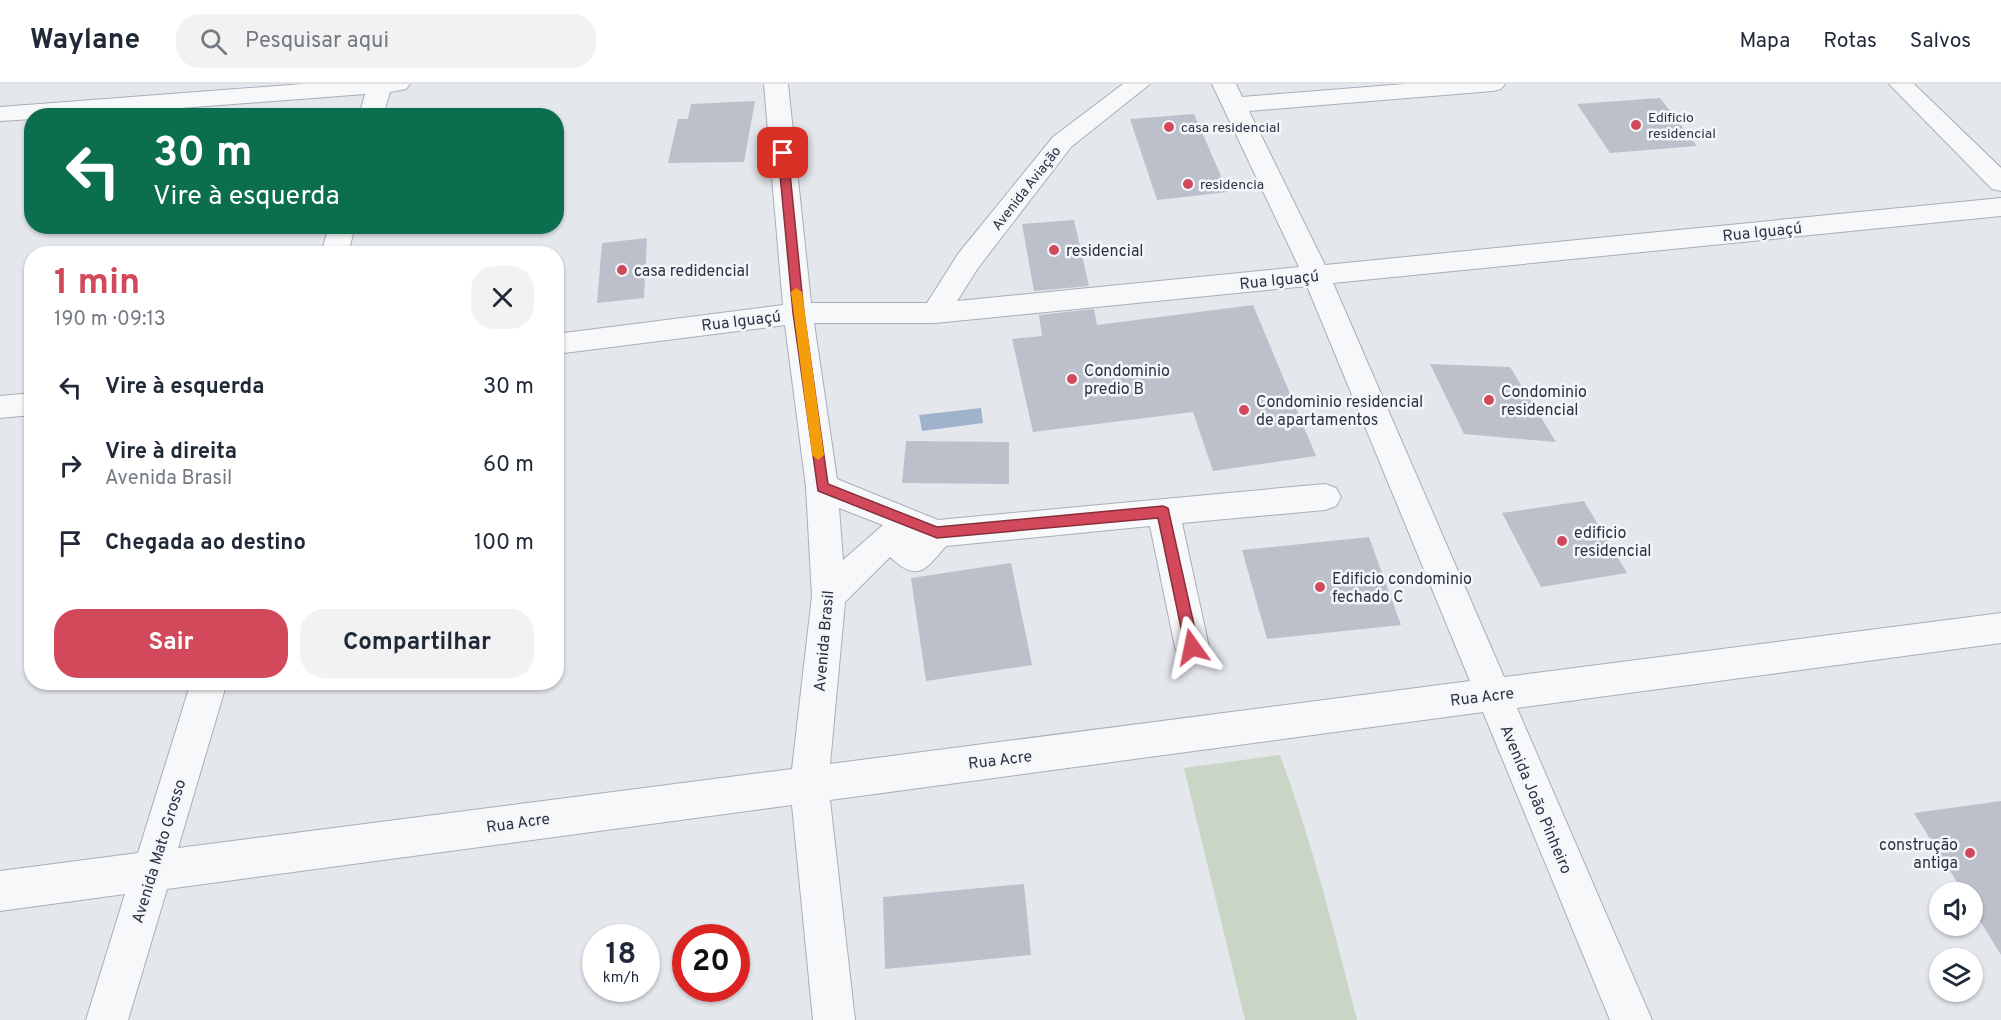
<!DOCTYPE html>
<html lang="pt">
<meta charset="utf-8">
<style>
:root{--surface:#fff;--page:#f2f2f3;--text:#1f2937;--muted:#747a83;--line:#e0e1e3;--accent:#d1495b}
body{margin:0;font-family:Overpass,sans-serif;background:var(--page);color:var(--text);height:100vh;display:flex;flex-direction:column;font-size:22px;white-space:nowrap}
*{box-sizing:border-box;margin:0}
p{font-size:20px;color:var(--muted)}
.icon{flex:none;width:33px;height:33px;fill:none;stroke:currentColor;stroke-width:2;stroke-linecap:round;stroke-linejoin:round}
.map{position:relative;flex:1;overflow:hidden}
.panel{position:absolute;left:24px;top:162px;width:540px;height:444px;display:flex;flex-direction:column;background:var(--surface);border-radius:24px;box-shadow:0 2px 4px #0004}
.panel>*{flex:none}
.banner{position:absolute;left:24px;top:24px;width:540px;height:126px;border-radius:24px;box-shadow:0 2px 4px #0004;background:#0b6e4f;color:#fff;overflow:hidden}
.fabs{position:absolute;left:1929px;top:798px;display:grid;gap:12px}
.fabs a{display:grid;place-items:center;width:54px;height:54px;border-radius:50%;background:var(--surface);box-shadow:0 2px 4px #0004;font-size:30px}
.speed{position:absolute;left:582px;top:840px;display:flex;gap:12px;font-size:30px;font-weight:700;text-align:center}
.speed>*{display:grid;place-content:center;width:78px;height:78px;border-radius:50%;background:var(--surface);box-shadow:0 2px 4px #0004;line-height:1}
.speed small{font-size:15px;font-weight:400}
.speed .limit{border:9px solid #d22;background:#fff;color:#111}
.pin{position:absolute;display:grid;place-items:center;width:51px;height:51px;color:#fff;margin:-26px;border-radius:12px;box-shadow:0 3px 9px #0006}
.me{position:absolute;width:66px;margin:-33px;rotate:348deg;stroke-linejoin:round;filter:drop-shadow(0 0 4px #0008)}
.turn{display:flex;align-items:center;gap:21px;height:126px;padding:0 30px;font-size:27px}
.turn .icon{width:78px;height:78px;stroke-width:2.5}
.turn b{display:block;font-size:42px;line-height:51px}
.round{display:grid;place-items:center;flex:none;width:63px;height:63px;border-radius:24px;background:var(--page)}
.headline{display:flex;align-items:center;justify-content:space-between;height:102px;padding:0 30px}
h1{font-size:36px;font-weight:700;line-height:45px;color:var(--accent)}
.button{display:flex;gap:12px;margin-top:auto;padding:12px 30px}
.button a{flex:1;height:69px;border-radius:24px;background:var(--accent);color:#fff;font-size:24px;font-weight:700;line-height:69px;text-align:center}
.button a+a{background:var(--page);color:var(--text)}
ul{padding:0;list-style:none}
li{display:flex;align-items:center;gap:18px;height:78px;padding:0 30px}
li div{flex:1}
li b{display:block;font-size:22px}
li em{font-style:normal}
header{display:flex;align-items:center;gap:36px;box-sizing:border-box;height:84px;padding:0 30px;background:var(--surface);border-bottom:2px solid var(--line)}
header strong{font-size:28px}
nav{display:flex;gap:33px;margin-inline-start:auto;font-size:21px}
.search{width:420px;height:54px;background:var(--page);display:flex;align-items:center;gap:15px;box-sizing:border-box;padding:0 21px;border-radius:24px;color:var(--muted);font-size:22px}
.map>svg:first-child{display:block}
</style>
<header>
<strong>Waylane</strong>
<div class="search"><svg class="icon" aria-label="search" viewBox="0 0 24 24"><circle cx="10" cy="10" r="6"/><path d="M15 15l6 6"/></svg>Pesquisar aqui</div>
<nav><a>Mapa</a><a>Rotas</a><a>Salvos</a></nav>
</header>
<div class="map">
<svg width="2001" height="936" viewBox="0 0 2001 936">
<rect width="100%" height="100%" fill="#e4e7ec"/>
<path fill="#c9d6c5" d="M1280,671C1312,758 1334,846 1357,936H1245L1184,684Z"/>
<polygon fill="#9fb4cc" points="981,324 983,339 922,347 919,331"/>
<g fill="#bbc0ca">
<polygon points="1660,14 1697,62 1610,69 1577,20"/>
<polygon points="755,17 744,78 668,79 678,35 688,35 691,20"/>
<polygon points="1194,30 1228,108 1157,116 1130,35"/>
<polygon points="1074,136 1089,202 1034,207 1022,140"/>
<polygon points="647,154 644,214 597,219 602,159"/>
<polygon points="1253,221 1316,372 1213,387 1193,328 1033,348 1012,255 1042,252 1039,231 1094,225 1097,241"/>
<polygon points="1430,280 1510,283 1556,358 1464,350"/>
<polygon points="906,357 1009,358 1009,400 902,399"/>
<polygon points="1584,417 1627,489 1541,503 1502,429"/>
<polygon points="1369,453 1401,541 1267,555 1242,466"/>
<polygon points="1011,479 1032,581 926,597 911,494"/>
<polygon points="2001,717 2001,871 1972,824 1972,808 1963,808 1914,729"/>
<polygon points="1024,800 1031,871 885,885 883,813"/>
</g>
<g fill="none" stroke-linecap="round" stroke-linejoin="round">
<g stroke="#a9aeb7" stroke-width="2">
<g id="minor">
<polygon points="303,0 410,0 406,5 390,8 383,32 359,32 365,10 77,32 32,32 32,35 0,37 0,23"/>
<path d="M764,0H788L811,219H927L958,170L1053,53L1123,0H1150L1071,63L978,184L957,217L1299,183L1212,0H1236L1242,13L1405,0H1505L1501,5L1493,7L1249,27L1325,181L2001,114V132L1333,199L1504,593L2001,529V559L1517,624L1652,936H1610L1483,628L830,716L855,936H813L792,721L167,805L128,936H86L125,810L0,827V787L138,769L191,598H227L178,764L792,685L812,512L806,403L785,241L556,270V250L783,221ZM1307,202L1470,597L830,680L845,518L890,473C918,499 925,486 946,462L1150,442L1175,563L1180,574L1192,578L1204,574L1209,563L1182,439L1325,426L1336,422L1341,413L1336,404L1325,400L938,436L837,395L814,239H935ZM839,424L883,441L843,476Z"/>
<polygon points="1889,0 1914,0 2001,84 2001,107 1992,105"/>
<polygon points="329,142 355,142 348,170 321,170"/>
<polygon points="32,309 32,331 0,334 0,312"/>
</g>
</g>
<use href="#minor" fill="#f7f8fa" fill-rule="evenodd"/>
</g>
<polygon fill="#d1495b" stroke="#882f3b" stroke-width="1.5" points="783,65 788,69 804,229 828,400 937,443 1163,422 1168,424 1199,563 1197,567 1192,569 1187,567 1185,563 1158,434 937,454 818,407 793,229 778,69"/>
<polygon fill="#f59e0b" points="796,204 802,208 824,371 818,376 812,371 791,208"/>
<g fill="#d1495b" stroke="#f4f6f9" stroke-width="2">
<circle cx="1636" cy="41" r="6"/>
<circle cx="1169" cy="43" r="6"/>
<circle cx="1188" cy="100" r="6"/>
<circle cx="1054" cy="166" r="6"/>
<circle cx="622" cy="186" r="6"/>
<circle cx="1072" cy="295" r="6"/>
<circle cx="1489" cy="316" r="6"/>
<circle cx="1244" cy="326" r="6"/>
<circle cx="1562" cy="457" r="6"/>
<circle cx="1320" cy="503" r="6"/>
<circle cx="1970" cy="769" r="6"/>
</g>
<g text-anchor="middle" stroke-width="5" stroke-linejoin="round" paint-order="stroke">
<g font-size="14" fill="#2b3445" stroke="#f4f6f9" text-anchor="start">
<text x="1648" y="38">Edificio<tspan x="1648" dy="16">residencial</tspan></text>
<text x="1181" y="48">casa residencial</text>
<text x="1200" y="105">residencia</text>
</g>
<g font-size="14" fill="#2b3445" stroke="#f4f6f9">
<text transform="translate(1026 104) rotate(-52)" y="5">Avenida Aviação</text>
</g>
<g font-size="16" fill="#2b3445" stroke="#f4f6f9">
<text transform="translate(1762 147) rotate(-6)" y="6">Rua Iguaçú</text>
<text transform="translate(1279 195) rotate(-6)" y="6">Rua Iguaçú</text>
<text transform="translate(741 236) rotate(-7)" y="6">Rua Iguaçú</text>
<text transform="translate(823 557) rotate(-85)" y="6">Avenida Brasil</text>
<text transform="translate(1482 612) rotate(-7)" y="6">Rua Acre</text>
<text transform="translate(1000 675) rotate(-7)" y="6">Rua Acre</text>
<text transform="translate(1537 715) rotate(67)" y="6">Avenida João Pinheiro</text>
<text transform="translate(518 738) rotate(-8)" y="6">Rua Acre</text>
<text transform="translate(158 767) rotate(-73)" y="6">Avenida Mato Grosso</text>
</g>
<g font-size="16" fill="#2b3445" stroke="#f4f6f9" text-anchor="start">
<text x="1066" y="172">residencial</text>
<text x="634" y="192">casa redidencial</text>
<text x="1084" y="292">Condominio<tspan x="1084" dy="18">predio B</tspan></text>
<text x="1501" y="313">Condominio<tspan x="1501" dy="18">residencial</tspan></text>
<text x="1256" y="323">Condominio residencial<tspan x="1256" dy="18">de apartamentos</tspan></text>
<text x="1574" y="454">edificio<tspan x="1574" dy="18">residencial</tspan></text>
<text x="1332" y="500">Edificio condominio<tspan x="1332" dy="18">fechado C</tspan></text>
<text x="1958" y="766" text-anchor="end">construção<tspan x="1958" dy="18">antiga</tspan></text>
</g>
</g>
</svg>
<div class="fabs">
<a><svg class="icon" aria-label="sound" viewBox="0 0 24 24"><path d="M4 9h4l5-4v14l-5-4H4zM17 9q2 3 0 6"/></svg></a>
<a><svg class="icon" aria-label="layers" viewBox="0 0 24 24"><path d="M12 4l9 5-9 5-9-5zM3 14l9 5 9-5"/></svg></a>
</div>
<div class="speed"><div>18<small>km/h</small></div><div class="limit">20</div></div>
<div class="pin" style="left:783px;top:69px;background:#d93025"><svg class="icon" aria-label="arrive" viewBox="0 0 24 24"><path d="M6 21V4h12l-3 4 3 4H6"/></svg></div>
<svg class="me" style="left:1192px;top:563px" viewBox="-20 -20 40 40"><path d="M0-17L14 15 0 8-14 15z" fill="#d1495b" stroke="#fff" stroke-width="4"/></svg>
<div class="banner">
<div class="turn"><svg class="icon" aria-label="left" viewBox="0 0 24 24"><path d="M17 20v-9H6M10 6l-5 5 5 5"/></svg><div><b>30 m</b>Vire à esquerda</div></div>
</div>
<section class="panel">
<div class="headline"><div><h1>1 min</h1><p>190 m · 09:13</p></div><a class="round"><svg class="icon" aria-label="close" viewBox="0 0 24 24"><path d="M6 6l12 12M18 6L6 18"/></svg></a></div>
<ul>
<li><svg class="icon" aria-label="left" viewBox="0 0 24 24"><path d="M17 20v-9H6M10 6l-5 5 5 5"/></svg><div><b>Vire à esquerda</b></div><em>30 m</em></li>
<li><svg class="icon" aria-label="right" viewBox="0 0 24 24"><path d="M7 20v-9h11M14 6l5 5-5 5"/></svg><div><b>Vire à direita</b><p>Avenida Brasil</p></div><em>60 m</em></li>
<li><svg class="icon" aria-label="arrive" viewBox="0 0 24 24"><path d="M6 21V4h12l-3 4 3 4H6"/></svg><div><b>Chegada ao destino</b></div><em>100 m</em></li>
</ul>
<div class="button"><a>Sair</a><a>Compartilhar</a></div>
</section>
</div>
